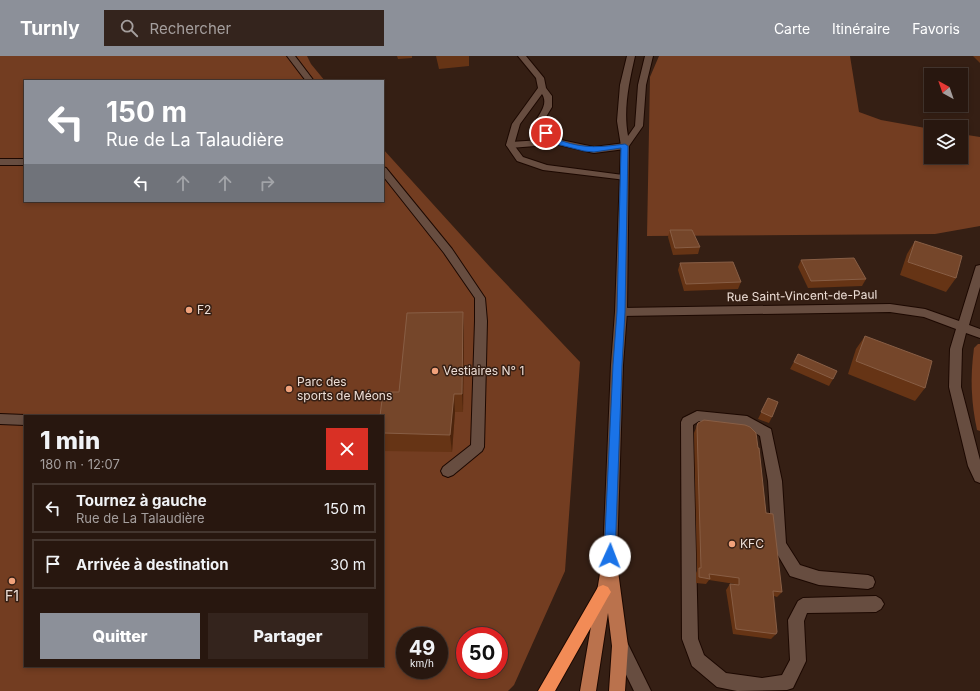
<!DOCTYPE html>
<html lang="fr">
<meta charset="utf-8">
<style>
:root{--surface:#28170f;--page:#34241d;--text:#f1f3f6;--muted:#a59f9e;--line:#44362f;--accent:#8c9099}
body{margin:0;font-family:Inter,sans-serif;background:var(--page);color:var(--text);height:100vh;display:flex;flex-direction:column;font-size:15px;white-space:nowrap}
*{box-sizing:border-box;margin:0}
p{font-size:13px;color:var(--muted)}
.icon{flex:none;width:22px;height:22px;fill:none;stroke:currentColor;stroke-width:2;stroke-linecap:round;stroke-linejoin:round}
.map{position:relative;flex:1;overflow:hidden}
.drawer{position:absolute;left:24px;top:359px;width:360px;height:252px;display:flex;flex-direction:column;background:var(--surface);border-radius:0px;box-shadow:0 2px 6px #0003,0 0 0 1px var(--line)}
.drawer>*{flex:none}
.hud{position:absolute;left:24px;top:24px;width:360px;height:122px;border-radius:0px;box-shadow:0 2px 6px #0003,0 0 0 1px var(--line);background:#8c9099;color:#fff;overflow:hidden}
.needle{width:26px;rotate:320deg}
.buttons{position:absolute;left:924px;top:12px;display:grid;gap:8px}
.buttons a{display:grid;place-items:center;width:44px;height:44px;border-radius:0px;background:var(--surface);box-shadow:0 2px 6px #0003,0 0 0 1px var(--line);font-size:20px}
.speed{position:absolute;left:396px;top:571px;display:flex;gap:8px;font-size:20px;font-weight:700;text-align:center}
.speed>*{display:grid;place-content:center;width:52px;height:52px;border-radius:50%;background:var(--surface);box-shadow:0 2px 6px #0003,0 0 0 1px var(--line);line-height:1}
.speed small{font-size:10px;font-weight:400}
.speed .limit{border:6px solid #d22;background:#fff;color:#111}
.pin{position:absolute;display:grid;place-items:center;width:34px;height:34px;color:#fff;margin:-17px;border:2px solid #fff;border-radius:50%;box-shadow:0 1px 4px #0007}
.me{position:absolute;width:44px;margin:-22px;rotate:2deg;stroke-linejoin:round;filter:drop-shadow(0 0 3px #0008)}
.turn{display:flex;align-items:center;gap:14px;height:84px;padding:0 16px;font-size:18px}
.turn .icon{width:52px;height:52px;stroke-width:2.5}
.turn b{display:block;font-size:28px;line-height:34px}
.lanes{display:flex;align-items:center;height:38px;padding:0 16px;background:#0003;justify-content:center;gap:20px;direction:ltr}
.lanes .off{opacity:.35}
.round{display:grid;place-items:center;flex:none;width:42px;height:42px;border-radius:0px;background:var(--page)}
.head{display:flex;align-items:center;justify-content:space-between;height:68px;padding:0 16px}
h1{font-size:24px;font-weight:800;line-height:30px}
.primary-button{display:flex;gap:8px;margin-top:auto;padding:8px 16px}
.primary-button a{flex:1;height:46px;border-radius:0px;background:var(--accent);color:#fff;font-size:16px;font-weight:800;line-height:46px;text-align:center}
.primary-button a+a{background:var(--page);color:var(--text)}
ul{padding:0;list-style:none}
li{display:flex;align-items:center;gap:12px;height:50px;margin:0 8px 6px;padding:0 8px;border:2px solid var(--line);border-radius:0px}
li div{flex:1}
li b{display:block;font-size:15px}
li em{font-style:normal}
header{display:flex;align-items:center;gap:24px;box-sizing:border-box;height:56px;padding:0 20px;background:var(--accent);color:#fff}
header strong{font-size:19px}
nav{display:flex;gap:22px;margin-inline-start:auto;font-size:14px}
.search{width:280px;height:36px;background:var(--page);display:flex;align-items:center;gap:10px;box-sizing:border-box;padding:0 14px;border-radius:0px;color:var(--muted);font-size:15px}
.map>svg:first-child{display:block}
</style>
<header>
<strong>Turnly</strong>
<div class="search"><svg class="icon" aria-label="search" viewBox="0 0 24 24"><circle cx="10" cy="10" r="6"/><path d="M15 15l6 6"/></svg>Rechercher</div>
<nav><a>Carte</a><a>Itinéraire</a><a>Favoris</a></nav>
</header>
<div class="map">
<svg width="980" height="635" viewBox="0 0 980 635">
<rect width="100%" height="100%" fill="#351f14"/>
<g fill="#733d21" fill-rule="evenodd">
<path d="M0,0H307L311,8L325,25H25V145H383V93L490,211L580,306L565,515L514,629L508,635H0ZM25,360H383V610H25ZM405,580H439V614H405ZM465,580H499V614H465Z"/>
<polygon points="659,0 850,0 859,56 881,64 931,73 931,101 961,101 961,78 980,81 980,170 935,178 647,180 650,21"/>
<path d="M978,288H980V375L977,374C971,345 970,322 974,292Z"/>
</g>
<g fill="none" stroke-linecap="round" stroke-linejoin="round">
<g stroke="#1c0801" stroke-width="2">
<g id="lane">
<polygon points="287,0 295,0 314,25 306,25"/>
<polygon points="558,83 561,84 562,86 561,88 510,92 506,89 510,86"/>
<rect x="0" y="103" width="25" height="6"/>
<polygon points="383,111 386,112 452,193 485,242 487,265 484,391 482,395 453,419 448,421 443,419 441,415 443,411 471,389 475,265 475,242 444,197 383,120"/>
<polygon points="697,355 747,360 771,373 782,425 786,487 800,509 819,515 868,519 873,521 875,526 873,531 868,533 819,529 790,520 772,489 768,425 760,380 745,370 699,365 693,369 698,583 704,599 726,617 762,622 782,619 790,604 788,564 798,545 803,542 876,540 881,543 884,548 881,553 876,556 807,557 804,565 806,605 793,632 787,634 737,635 717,631 692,610 682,583 681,366 683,362"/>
<polygon points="0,358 25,359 28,360 25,360 25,369 0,368"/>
</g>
</g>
<g stroke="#1c0801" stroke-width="2">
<g id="street">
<path d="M518,0H526L544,22L546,32L552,40V51L544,64L550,76L561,84L594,91L625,87L629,90L625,93L594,97L555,88L543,79L536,64C541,56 548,47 542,38L520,68L514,89L523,101L547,109L623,119L626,120L628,122L626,124L543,114L517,105L506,89L512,68L538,32L536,22Z"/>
<polygon points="980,209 980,231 969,269 980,273 980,282 966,277 962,293 961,331 980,404 980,427 975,425 968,410 949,331 950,293 956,273 924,261 890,256 621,260 617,259 615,256 617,253 621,252 890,248 925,253 959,265 975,213 976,210"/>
<polygon points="620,582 626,584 651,635 634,635 612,590 614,584"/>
</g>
</g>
<g stroke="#1c0801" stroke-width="2">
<path id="secondary" d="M627,0H635C629,27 623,53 628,80L635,70L638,29L645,0H653L646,29L643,70L629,90L627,256L623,309L617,500L615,505L610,507L605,505L603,500L611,309L615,256L621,90L617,65L620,29Z"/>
</g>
<g stroke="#1c0801" stroke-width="2">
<path id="primary" d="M610,493L615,495C618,503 615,507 618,515L628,590L625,635H609L612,590L608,557L596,635H580L603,500L605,495Z"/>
</g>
<g stroke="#1c0801" stroke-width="2">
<polygon id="highway" points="603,529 608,531 611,536 608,541 555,635 538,635 598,531"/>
</g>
<use href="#lane" fill="#674d40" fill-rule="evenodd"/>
<use href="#street" fill="#674d40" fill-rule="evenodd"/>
<use href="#secondary" fill="#674d40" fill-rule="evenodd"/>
<use href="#primary" fill="#ba724d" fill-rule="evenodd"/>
<use href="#highway" fill="#f28b56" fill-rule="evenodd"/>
</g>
<g fill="#663415">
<polygon points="397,0 412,0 412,2 398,3"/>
<polygon points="436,0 469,0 469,10 439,13"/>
<polygon points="973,0 980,0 980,7"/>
<polygon points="670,174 700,191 698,198 673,199 668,181"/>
<polygon points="915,185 956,222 946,236 900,219 907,198"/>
<polygon points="801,204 866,223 862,230 808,232 798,211"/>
<polygon points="680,207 741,226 738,233 684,235 678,214"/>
<polygon points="464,275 463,356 455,356 452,396 383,395 383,360 399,336"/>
<polygon points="865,280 925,332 915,345 848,318 856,293"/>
<polygon points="798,298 833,323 829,330 790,313"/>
<polygon points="768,342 772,361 769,367 758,363"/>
<polygon points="698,367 766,457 782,536 777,541 774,540 776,578 771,583 733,578 726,534 730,528 735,529 735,528 709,524 706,528 696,527 696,517 697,515 694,377"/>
</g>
<g fill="#4c240c">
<polygon points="463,256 464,275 463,356 462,338"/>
<polygon points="454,338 455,356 452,396 450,379"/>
</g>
<g fill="#75462a" stroke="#885e45">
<polygon points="670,174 692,174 700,191 675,192"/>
<polygon points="915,185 962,200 956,222 908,206"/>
<polygon points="854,202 866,223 811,225 801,204"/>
<polygon points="733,206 741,226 686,228 680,207"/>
<polygon points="463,256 462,338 454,338 450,379 383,377 383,360 380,360 383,336 399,336 407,257"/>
<polygon points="865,280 932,305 925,332 856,305"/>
<polygon points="798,298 837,315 833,323 794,306"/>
<polygon points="768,342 778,346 772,361 761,356"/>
<polygon points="704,364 745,369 750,371 756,377 758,392 759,392 766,457 773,458 782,536 773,535 777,576 776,578 736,573 730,528 739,529 739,522 709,518 710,523 699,521 699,512 701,512 697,370 698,367"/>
</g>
<path fill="#1a73e8" stroke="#114b97" d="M543,75C551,74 555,83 562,85C585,93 602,91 625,88L628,90L625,256L622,309L615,500L614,503L610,505L606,503L604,500L613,309L617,256L621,92L594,96L584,95L556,88L543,78Z"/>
<g fill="#f1a27b" stroke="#351f14" stroke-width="1.5">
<circle cx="189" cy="254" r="4"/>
<circle cx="435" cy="315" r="4"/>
<circle cx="289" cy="333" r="4"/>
<circle cx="732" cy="488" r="4"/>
<circle cx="12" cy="525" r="4"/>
</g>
<g text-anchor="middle" stroke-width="3" stroke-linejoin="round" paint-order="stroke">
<g font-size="12" fill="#eedfd7" stroke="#351f14">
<text transform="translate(802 240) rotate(-1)" y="4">Rue Saint-Vincent-de-Paul</text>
</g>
<g font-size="12" fill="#eedfd7" stroke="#351f14" text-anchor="start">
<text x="197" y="258">F2</text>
<text x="443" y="319">Vestiaires N° 1</text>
<text x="297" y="330">Parc des<tspan x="297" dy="14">sports de Méons</tspan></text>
<text x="740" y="492">KFC</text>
</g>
<g font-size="14" fill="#eedfd7" stroke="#351f14">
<text x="12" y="545">F1</text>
</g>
</g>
</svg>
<div class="buttons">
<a><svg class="needle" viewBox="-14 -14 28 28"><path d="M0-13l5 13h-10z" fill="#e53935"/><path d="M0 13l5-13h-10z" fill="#a59f9e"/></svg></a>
<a><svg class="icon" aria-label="layers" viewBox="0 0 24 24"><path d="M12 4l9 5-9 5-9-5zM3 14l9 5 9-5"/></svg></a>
</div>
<div class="speed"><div>49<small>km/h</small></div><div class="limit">50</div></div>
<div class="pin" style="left:546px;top:77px;background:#d93025"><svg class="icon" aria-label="arrive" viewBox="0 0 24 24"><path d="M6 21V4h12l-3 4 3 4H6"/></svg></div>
<svg class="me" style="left:610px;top:500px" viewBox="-20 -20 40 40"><circle r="19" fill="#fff"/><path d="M0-13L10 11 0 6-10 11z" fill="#1a73e8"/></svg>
<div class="hud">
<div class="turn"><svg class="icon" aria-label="left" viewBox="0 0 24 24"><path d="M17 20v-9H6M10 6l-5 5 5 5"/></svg><div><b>150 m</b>Rue de La Talaudière</div></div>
<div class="lanes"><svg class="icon" aria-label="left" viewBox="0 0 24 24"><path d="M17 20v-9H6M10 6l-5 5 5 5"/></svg><svg class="icon off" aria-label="ahead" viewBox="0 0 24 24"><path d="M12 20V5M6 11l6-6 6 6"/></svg><svg class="icon off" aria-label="ahead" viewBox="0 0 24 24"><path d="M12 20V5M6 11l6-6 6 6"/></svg><svg class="icon off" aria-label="right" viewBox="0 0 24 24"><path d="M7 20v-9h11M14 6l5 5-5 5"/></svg></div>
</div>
<section class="drawer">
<div class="head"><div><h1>1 min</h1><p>180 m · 12:07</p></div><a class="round" style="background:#d93025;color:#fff"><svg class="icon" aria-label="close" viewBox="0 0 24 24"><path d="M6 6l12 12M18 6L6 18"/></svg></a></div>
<ul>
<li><svg class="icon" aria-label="left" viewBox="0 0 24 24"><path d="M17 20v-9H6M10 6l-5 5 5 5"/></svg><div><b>Tournez à gauche</b><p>Rue de La Talaudière</p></div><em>150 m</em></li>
<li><svg class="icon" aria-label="arrive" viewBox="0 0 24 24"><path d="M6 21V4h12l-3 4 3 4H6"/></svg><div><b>Arrivée à destination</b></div><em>30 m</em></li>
</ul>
<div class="primary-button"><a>Quitter</a><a>Partager</a></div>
</section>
</div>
